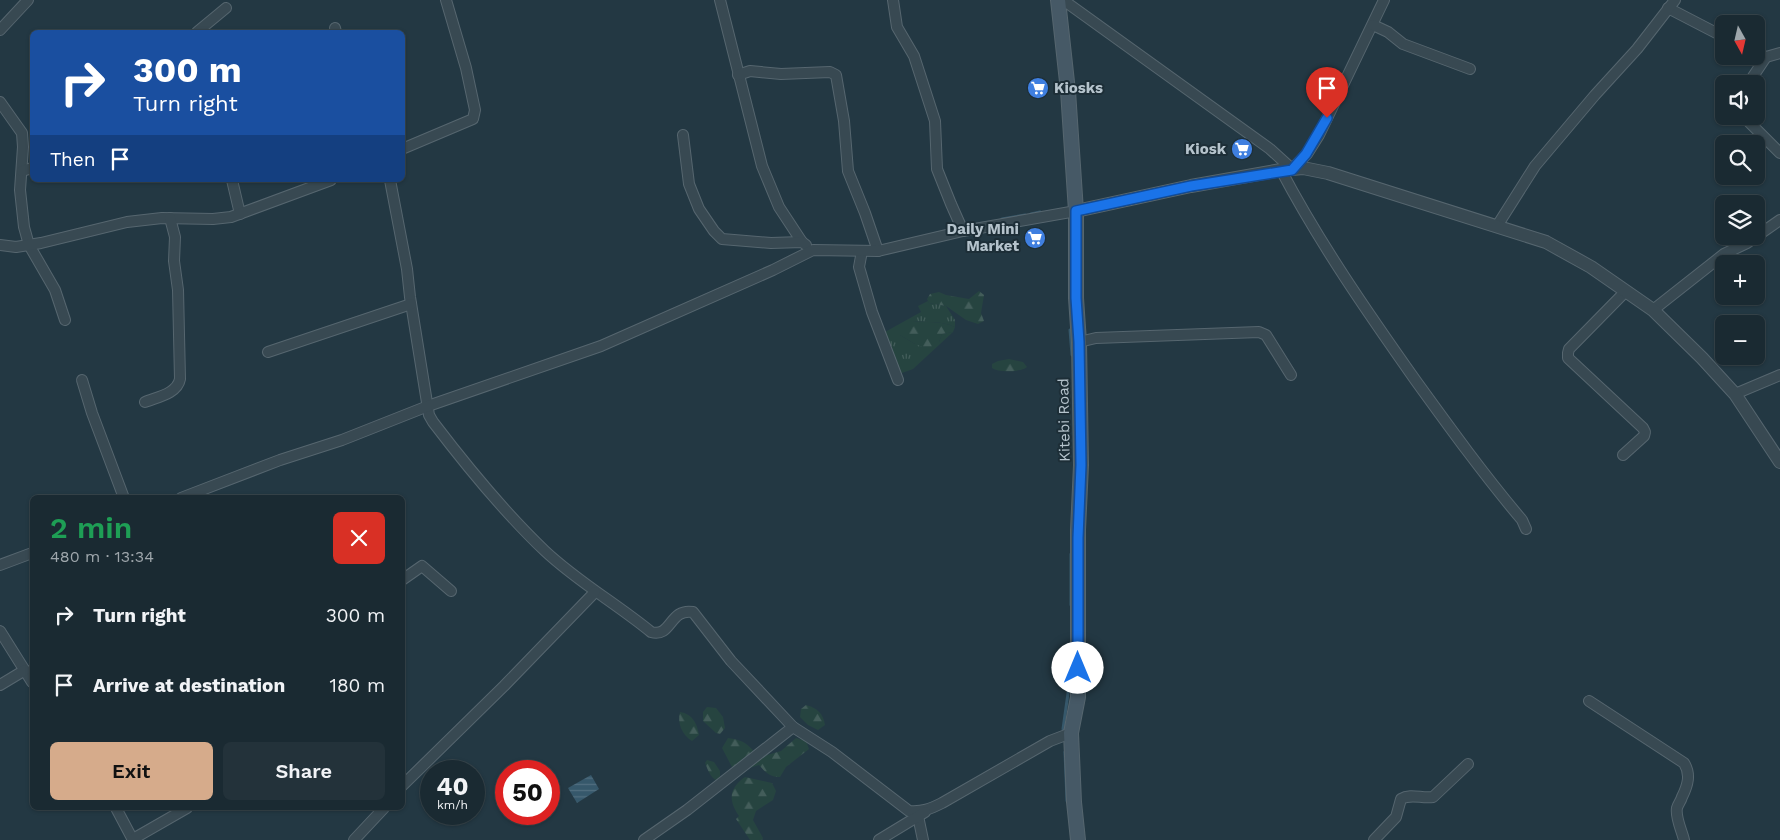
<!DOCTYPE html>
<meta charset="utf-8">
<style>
:root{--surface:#1a2a32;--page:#23323a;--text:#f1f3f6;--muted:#9fa7ac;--line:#38464d;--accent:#d6ab8b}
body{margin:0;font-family:"Work Sans",sans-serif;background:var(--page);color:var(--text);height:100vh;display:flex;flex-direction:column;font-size:19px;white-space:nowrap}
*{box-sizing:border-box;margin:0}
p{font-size:16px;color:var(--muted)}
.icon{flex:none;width:28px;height:28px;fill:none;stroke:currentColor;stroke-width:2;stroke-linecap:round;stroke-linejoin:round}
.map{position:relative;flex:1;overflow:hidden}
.sheet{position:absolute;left:30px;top:495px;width:375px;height:315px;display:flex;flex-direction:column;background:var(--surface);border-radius:8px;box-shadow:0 1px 4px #0004,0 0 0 1px var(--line)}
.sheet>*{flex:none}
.top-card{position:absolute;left:30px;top:30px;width:375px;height:152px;border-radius:8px;box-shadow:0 1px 4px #0004,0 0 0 1px var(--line);background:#1a4fa0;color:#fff;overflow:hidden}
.needle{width:32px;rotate:172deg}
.tools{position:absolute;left:1715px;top:15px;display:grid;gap:10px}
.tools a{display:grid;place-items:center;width:50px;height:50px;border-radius:8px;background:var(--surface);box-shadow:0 1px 4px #0004,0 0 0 1px var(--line);font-size:25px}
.speed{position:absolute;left:420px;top:760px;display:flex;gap:10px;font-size:25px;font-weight:700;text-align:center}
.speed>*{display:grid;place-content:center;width:65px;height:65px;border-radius:50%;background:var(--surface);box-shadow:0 1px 4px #0004,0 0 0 1px var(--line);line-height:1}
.speed small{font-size:12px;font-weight:400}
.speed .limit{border:8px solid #d22;background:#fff;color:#111}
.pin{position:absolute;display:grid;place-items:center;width:42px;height:42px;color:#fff;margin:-51px -21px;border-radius:50% 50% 50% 0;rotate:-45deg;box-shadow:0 0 5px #0007}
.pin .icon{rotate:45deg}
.me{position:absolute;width:55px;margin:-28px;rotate:0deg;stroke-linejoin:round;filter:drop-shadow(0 0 4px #0008)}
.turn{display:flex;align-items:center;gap:18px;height:105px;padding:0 20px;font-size:22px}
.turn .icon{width:65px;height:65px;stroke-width:2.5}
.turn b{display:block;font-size:35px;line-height:42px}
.then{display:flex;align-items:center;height:48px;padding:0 20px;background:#0003;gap:10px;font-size:19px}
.round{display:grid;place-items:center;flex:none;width:52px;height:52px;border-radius:8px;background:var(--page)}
.overview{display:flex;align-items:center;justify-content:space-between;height:85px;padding:0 20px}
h1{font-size:30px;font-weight:600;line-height:38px;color:#1e9e55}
.action{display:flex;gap:10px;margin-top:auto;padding:10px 20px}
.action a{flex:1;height:58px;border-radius:8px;background:var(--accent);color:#111;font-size:20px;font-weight:600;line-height:58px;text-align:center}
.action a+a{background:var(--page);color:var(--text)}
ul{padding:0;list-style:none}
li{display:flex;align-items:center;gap:15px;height:70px;padding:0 20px}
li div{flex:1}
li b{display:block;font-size:19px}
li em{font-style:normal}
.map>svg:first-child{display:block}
</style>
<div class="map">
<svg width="1780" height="840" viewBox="0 0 1780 840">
<defs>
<pattern id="grass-tufts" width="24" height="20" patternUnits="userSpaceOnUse" patternTransform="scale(1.25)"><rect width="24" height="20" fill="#264440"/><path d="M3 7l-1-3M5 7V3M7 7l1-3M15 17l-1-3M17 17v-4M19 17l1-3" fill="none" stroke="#435d5a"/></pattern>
<pattern id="forest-firs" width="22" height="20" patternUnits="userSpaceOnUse" patternTransform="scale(1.25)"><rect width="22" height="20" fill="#264440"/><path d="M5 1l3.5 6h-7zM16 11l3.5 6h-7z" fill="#435d5a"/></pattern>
<pattern id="water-rules" width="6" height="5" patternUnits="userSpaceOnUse" patternTransform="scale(1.25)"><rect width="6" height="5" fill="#36586b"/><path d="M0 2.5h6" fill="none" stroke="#516e7f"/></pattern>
</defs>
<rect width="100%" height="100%" fill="#233843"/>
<path fill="url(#grass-tufts)" d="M928,301L929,303L946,306L955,320V327C939,320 929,323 912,321L900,335L915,344L939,342L942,334L953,332L913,369L902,373L898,370L885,332L921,312L918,306Z"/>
<g fill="url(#forest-firs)">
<polygon points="979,291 984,295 981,313 984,321 978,324 966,320 946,306 929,303 927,299 930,294 939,292 946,295 969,299"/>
<path d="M912,321C929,323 939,320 955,327L953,332L942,334L939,342L931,350L915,344L900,335L901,326Z"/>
<path d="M1009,359L1023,362L1027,367C1021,372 999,373 992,368V364L998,361Z"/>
<path d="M806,705C817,708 823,713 825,725L818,730L808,725L800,717L801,709Z"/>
<polygon points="707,707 716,708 723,717 725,728 720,734 716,733 703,721 703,712"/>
<path d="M680,712C693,714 697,724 699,735L692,741C682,735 677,723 680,712Z"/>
<path d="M728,738C745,740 749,745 760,759L767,755L781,751L796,738L806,741L809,749L786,767L780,777C770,777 765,772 759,765L743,770L732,771V767L722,748Z"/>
<path d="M707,760L714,762L720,771V778L717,781C710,777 708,770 705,763Z"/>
<path d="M745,777L772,783L776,791L773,800L756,811L753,820L763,838L762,840H750L736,819L739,816C728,800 729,788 745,777Z"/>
</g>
<polygon fill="url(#water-rules)" points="591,775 599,789 577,803 568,788"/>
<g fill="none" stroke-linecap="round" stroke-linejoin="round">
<g stroke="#36586b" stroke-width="3">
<polyline points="1031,214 1040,212"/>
<polyline points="1002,219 1025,215"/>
<polyline points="1070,330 1072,355"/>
<polyline points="1071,554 1071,605"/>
<polyline points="1063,729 1069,686 1071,654"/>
<polyline points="1065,752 1067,801"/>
</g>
<g stroke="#56666f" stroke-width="12">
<g id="minor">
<polyline points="720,0 762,166 779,207 802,242"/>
<polyline points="893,0 897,27 914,56 935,121 937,169 951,204 963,231"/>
<polyline points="1063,0 1270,149 1292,169 1307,154 1319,135 1384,0"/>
<polyline points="1668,8 1724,37"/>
<polyline points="1373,25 1388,32 1403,44 1470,69"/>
<polyline points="335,28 336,32"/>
<polyline points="0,30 28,0"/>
<polyline points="197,32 226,8"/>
<polyline points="1756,54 1766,57 1780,53"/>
<polyline points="738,75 750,71 781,74 830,72 836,75 844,121 848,171 865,213 878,251"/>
<polyline points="1748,84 1766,57"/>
<polyline points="0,102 22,133 23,147 20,190 24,227 29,245 55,290 65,320"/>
<polyline points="1743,116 1780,153"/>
<polyline points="683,135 689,184 699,209 714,231 722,239 771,243 802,242 806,245"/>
<polyline points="402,149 473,119 475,110 466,68 446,0"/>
<path d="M1281,170C1320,244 1368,313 1416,381C1450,428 1484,475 1522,520L1526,529"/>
<polyline points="22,171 32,168"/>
<polyline points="232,180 240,214"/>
<path d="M390,180L407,269L410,297L429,415L433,422C468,468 504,512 545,551C578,582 617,604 651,632C672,638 669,608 693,612L731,661L793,727"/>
<polyline points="1497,226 1535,166 1595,95 1637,49 1675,0"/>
<polyline points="0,245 16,247 41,243 127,222 162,218 213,219 231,217 331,180"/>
<polyline points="862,251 859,267 872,312 898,380"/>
<polyline points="1653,310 1724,254 1747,243 1780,220"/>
<polyline points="1079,342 1096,338 1259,332 1266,335 1291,375"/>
<polyline points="268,352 411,304"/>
<polyline points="82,380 92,413 124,498"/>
<polyline points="1735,394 1780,375"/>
<path d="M145,402C157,397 177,394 180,379L178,290L174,261L175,237L170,218"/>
<polyline points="1623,455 1644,436 1645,432 1643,428 1568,358 1568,353 1569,349 1626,291"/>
<polyline points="181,498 280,460 342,440 428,406 601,346 773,270 813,250 878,251 963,231 1076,211"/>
<polyline points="0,565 32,553"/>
<polyline points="402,580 422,566 451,591"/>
<polyline points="0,631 32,682"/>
<polyline points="0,685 25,670"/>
<path d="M1589,701L1684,763C1691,774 1688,785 1682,797C1681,801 1678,804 1677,808C1675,817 1682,831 1684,840"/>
<polyline points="402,786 504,686 595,592"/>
<polyline points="116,808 133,840"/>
<polyline points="918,816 923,840"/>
<polyline points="133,839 187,808"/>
<polyline points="354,840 384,808"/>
<path d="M644,840L687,810L793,727L832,752L909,811C923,812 930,809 942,803L1050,741L1071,733"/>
<polyline points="879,840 925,812"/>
<path d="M1374,840L1396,817L1401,799C1411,793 1422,799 1433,797L1468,764"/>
</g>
</g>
<g stroke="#56666f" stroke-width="14">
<polyline id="tertiary" points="1076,211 1191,186 1281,170 1303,168 1328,173 1546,242 1591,267 1653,310 1702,358 1735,394 1780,462"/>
</g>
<g stroke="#56666f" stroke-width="16">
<polyline id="secondary" points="1058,0 1068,91 1076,211 1076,298 1079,342 1081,465 1078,530 1078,697 1071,733 1074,802 1078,840"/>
</g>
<use href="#minor" stroke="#384952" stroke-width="10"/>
<use href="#tertiary" stroke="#384952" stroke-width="12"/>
<use href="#secondary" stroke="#465966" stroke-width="14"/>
</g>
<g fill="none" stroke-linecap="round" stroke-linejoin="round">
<g stroke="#114b97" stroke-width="12">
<polyline id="route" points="1078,668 1078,538 1081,465 1079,342 1076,298 1076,211 1191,186 1292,170 1306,154 1327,118"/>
</g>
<use href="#route" stroke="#1a73e8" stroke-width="9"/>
</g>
<defs>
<g id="supermarket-disc" transform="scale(1.125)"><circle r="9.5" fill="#3f7fe0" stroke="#1d2e37"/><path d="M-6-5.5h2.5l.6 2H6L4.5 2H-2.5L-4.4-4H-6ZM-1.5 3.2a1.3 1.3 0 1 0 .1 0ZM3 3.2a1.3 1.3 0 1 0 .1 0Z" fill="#fff"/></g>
</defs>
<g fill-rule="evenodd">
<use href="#supermarket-disc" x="1038" y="88"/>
<use href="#supermarket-disc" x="1242" y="149"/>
<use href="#supermarket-disc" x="1035" y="238"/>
</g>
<g text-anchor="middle" stroke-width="4" stroke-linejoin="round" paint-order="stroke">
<g font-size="15" font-weight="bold" fill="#b5c3cc" stroke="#1d2e37" text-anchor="end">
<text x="1054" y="93" text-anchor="start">Kiosks</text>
<text x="1226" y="154">Kiosk</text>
<text x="1019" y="234">Daily Mini<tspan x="1019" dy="17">Market</tspan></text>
</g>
<g font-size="15" fill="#b5c3cc" stroke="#1d2e37">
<text transform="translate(1064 420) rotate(-91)" y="5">Kitebi Road</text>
</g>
</g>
</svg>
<div class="tools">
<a><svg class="needle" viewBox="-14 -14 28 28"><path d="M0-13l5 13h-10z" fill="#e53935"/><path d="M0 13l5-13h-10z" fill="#9fa7ac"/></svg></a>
<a><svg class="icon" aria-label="sound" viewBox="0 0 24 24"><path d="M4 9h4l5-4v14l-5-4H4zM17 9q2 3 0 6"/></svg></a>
<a><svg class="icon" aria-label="search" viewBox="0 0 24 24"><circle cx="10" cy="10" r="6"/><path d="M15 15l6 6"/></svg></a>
<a><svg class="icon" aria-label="layers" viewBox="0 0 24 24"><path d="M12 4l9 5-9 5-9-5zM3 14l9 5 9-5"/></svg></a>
<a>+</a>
<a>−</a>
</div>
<div class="speed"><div>40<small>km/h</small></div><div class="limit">50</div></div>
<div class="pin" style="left:1327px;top:118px;background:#d93025"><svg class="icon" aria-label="arrive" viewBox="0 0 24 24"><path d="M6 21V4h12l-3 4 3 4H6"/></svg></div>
<svg class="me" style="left:1078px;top:668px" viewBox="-20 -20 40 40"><circle r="19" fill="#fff"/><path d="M0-13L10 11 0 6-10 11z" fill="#1a73e8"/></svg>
<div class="top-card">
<div class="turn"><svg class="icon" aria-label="right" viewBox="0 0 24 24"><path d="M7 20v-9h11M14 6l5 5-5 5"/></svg><div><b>300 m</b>Turn right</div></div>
<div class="then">Then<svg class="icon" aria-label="arrive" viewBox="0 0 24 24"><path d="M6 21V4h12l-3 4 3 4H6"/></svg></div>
</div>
<section class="sheet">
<div class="overview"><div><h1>2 min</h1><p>480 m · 13:34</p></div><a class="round" style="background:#d93025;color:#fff"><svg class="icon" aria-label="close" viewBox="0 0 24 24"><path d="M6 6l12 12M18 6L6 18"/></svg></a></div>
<ul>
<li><svg class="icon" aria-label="right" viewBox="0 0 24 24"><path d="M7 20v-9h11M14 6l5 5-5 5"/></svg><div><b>Turn right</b></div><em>300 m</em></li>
<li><svg class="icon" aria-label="arrive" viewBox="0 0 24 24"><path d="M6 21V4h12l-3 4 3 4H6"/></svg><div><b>Arrive at destination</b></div><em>180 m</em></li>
</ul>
<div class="action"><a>Exit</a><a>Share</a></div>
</section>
</div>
